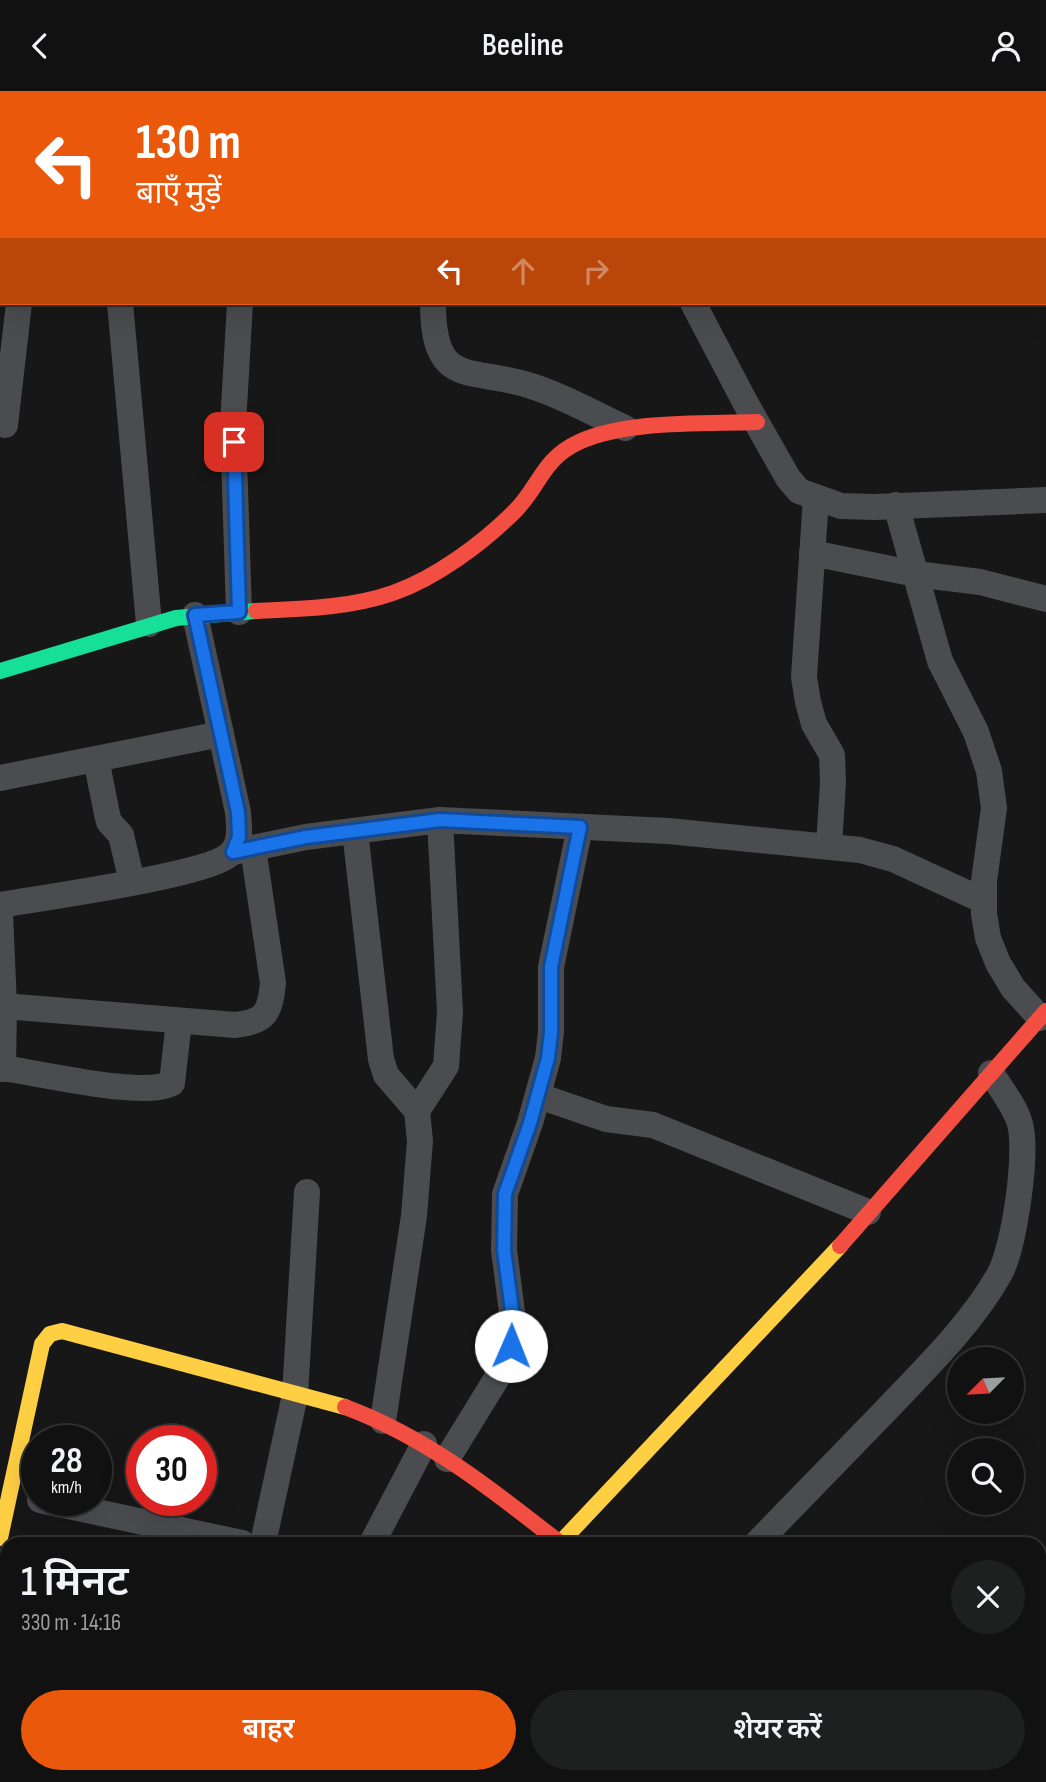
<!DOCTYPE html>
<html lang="hi">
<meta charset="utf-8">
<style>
:root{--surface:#111;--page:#1e1f1f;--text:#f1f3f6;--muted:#9c9d9f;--line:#303131;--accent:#ea580c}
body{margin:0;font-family:"Sofia Sans Condensed","Noto Sans Devanagari",sans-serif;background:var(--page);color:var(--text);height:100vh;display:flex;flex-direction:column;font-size:26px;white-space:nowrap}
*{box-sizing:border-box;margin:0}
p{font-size:23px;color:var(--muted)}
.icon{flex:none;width:38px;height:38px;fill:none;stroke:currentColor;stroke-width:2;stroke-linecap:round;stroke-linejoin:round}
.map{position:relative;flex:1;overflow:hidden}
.drawer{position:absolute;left:0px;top:1446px;width:1046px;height:247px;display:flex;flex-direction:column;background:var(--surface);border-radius:21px 21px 0 0;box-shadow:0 7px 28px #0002,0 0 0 2px var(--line)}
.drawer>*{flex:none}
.hud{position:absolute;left:0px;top:0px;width:1046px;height:214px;box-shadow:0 7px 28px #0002,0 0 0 2px var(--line);background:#ea580c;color:#fff;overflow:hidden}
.needle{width:46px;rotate:246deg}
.fabs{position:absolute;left:947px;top:1256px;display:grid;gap:14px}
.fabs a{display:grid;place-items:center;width:77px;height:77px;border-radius:50%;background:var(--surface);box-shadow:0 7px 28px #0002,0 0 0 2px var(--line);font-size:35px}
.speed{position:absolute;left:21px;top:1334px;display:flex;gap:14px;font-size:35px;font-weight:700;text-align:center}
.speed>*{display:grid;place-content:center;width:91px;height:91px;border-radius:50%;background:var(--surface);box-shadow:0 7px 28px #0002,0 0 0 2px var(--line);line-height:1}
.speed small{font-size:18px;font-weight:400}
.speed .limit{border:10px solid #d22;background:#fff;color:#111}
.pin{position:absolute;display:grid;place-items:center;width:60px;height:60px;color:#fff;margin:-30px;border-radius:14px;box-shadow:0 4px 10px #0006}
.me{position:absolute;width:77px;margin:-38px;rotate:1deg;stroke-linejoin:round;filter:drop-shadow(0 0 5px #0008)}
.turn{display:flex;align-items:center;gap:24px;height:147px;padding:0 21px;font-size:32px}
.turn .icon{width:91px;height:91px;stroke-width:2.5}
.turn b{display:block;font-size:49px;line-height:60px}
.lanes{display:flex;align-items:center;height:66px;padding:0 21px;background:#0003;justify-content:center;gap:35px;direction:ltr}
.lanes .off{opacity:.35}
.round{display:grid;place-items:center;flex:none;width:74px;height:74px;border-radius:37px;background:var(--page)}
.overview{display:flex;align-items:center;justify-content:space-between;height:119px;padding:0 21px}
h1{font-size:42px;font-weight:600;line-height:52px}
.cta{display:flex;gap:14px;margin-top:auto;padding:14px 21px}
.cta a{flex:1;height:80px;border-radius:42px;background:var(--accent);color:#fff;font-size:28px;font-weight:600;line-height:80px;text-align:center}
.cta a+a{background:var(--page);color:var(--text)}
header{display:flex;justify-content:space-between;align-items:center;height:91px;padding:0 21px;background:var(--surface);font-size:32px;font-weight:600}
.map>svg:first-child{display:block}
</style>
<header><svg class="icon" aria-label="back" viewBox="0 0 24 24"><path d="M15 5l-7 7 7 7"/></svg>Beeline<svg class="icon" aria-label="person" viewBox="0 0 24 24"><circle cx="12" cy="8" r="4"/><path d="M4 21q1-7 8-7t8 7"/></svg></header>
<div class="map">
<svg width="1046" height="1691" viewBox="0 0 1046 1691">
<rect width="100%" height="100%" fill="#171717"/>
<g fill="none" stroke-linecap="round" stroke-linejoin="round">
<polyline stroke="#4b4c50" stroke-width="12" points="493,1685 502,1691"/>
<g stroke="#4b4c50" stroke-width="26">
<polyline points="230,0 230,2"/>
<polyline points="403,0 404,2"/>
<polyline points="630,0 630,2"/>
<polyline points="942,0 942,2"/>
<polyline points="21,2 22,0"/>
<polyline points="108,2 108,0"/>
<polyline points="1045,73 1046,73"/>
<polyline points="120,212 149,533"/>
<path d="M433,212C433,299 471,275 531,295C564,305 594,323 625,337"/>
<polyline points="693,212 745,311 788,387 799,400 841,415 874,416 1046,409"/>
<polyline points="5,334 19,212"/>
<polyline points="816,407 804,586 808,611 814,633 832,664 833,691 829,755"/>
<polyline points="896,414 940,570 976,641 989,680 994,717 984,790 984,823 988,847 998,872 1013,897 1040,927"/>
<polyline points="812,462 916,483 980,491 1046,508"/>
<polyline points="239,521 233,334 240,212"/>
<polyline points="96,668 107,723 109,731 121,744 132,791"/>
<polyline points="0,687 221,643"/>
<polyline points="355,740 381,968 386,984 417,1020 420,1050 414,1125 383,1330"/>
<polyline points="233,761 306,746 440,729 668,740 860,759 893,768 984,810"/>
<path d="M0,814C39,807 212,784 231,762C242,751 239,735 238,721L195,524"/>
<polyline points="0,822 4,915 3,978"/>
<path d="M4,915L235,934C266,931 270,921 273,892L253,757"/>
<path d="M0,977C38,981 143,1008 172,992L179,930"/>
<polyline points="539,1005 606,1028 653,1034 868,1121"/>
<polyline points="417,1020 446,975 450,921 440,729"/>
<polyline points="447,1368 503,1277 511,1255 512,1221 504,1159 505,1103 530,1032 548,967 551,941 551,876 580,736"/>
<polyline points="40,1409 242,1452"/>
<polyline points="263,1452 295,1304 307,1101"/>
<polyline points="372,1452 424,1353"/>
<path d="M757,1452C801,1407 845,1361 890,1315C927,1276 972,1232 999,1184C1014,1158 1028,1063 1020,1033C1015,1015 1001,998 991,982"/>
<polyline points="0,1532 7,1534"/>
<polyline points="296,1685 311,1691"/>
<polyline points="748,1685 756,1691"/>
</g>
<polyline stroke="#16e098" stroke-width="16" points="0,580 176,527 256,520"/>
<g stroke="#ffcf43" stroke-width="16">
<polyline points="0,1447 42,1253 50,1243 62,1240 345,1316"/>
<polyline points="560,1452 840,1155"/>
</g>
<g stroke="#f24e42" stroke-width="16">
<path d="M256,520C301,518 350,517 393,502C436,487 483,452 515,420C540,395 542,368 579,351C626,329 704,333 757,331"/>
<polyline points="840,1155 1046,920"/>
<path d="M345,1316C426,1346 493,1399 560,1452"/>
<polyline points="376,1691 380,1685"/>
</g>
</g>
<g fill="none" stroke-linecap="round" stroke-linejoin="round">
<g stroke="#114b97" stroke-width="18">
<polyline id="route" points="234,351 239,521 195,524 238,721 239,746 233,761 306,746 440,729 580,736 551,876 551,941 548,967 530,1032 505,1103 504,1159 512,1220 511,1255"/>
</g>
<use href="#route" stroke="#1a73e8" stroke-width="12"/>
</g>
</svg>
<div class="fabs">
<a><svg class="needle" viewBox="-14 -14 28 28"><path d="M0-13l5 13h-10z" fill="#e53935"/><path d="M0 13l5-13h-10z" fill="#9c9d9f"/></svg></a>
<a><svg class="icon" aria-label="search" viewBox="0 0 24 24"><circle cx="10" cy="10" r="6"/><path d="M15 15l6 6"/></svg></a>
</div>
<div class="speed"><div>28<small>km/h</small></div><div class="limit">30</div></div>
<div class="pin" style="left:234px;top:351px;background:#d93025"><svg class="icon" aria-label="arrive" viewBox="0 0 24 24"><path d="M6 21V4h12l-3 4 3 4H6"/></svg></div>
<svg class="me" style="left:511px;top:1255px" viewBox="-20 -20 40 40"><circle r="19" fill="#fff"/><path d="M0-13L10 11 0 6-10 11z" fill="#1a73e8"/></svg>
<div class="hud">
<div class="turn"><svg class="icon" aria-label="left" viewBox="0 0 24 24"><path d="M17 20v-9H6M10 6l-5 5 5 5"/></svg><div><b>130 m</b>बाएँ मुड़ें</div></div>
<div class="lanes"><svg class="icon" aria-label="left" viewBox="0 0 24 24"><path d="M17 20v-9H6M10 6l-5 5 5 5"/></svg><svg class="icon off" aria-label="ahead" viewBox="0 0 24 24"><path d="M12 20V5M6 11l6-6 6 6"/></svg><svg class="icon off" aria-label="right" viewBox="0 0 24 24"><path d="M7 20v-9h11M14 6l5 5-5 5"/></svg></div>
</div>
<section class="drawer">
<div class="overview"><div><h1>1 मिनट</h1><p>330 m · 14:16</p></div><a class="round"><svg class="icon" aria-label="close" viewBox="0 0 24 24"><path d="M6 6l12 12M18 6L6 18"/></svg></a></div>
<div class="cta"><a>बाहर</a><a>शेयर करें</a></div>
</section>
</div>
